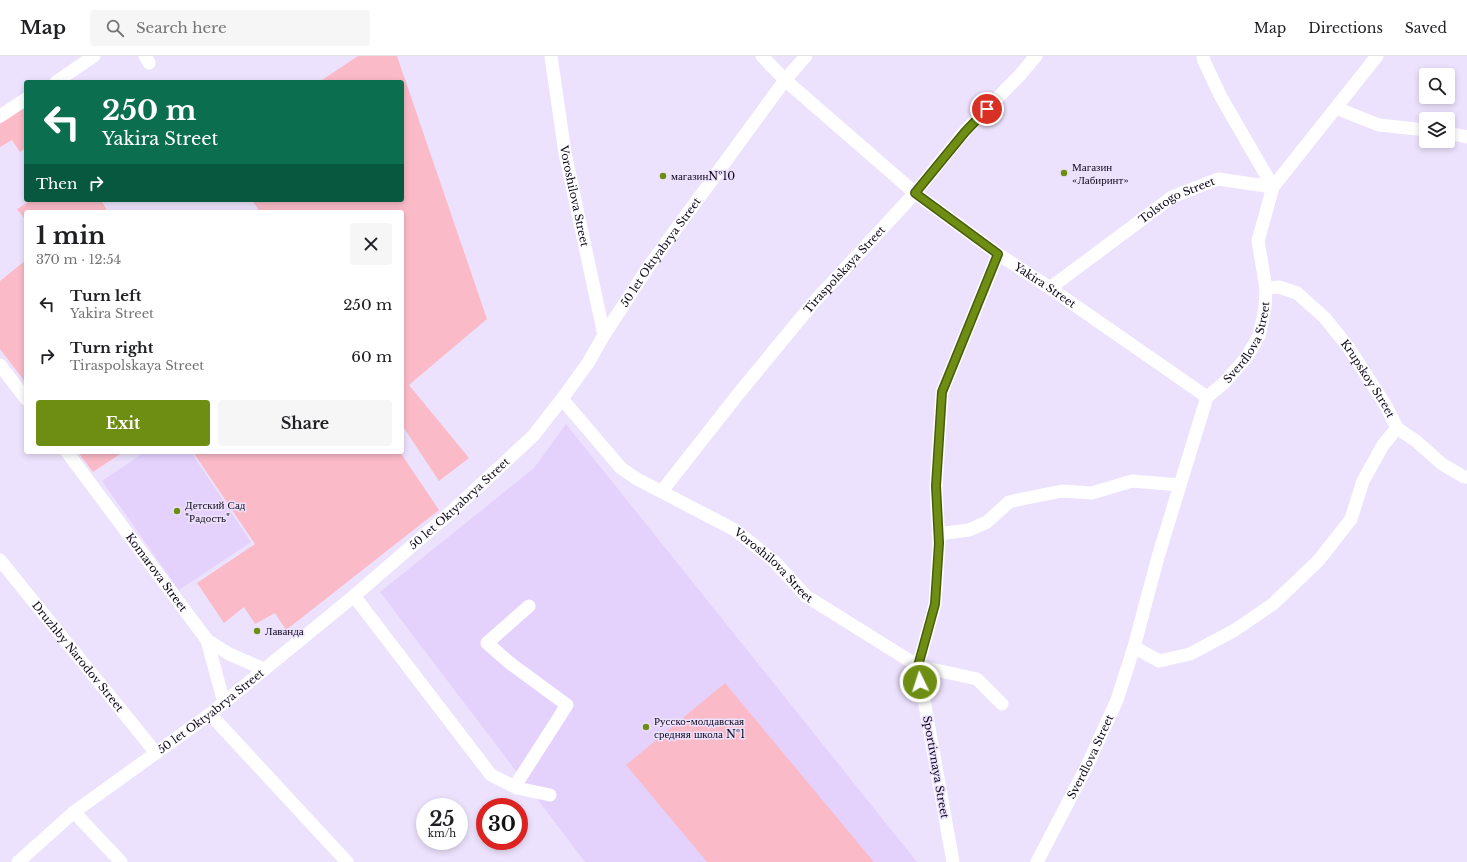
<!DOCTYPE html>
<meta charset="utf-8">
<style>
:root{--surface:#fff;--page:#f6f6f6;--text:#202124;--muted:#757577;--line:#e0e0e0;--accent:#6d8e12}
body{margin:0;font-family:"Libre Baskerville",serif;background:var(--page);color:var(--text);height:100vh;display:flex;flex-direction:column;font-size:15px;white-space:nowrap}
*{box-sizing:border-box;margin:0}
p{font-size:13px;color:var(--muted)}
.icon{flex:none;width:22px;height:22px;fill:none;stroke:currentColor;stroke-width:2;stroke-linecap:round;stroke-linejoin:round}
.map{position:relative;flex:1;overflow:hidden}
.details{position:absolute;left:24px;top:154px;width:380px;height:244px;display:flex;flex-direction:column;background:var(--surface);border-radius:4px;box-shadow:0 2px 6px #0003}
.details>*{flex:none}
.guide{position:absolute;left:24px;top:24px;width:380px;height:122px;border-radius:4px;box-shadow:0 2px 6px #0003;background:#0b6e4f;color:#fff;overflow:hidden}
.buttons{position:absolute;left:1419px;top:12px;display:grid;gap:8px}
.buttons a{display:grid;place-items:center;width:36px;height:36px;border-radius:4px;background:var(--surface);box-shadow:0 2px 6px #0003;font-size:20px}
.speed{position:absolute;left:416px;top:742px;display:flex;gap:8px;font-size:20px;font-weight:700;text-align:center}
.speed>*{display:grid;place-content:center;width:52px;height:52px;border-radius:50%;background:var(--surface);box-shadow:0 2px 6px #0003;line-height:1}
.speed small{font-size:10px;font-weight:400}
.speed .limit{border:6px solid #d22;background:#fff;color:#111}
.pin{position:absolute;display:grid;place-items:center;width:34px;height:34px;color:#fff;margin:-17px;border:2px solid #fff;border-radius:50%;box-shadow:0 1px 4px #0007}
.me{position:absolute;width:44px;margin:-22px;rotate:356deg;stroke-linejoin:round;filter:drop-shadow(0 0 3px #0008)}
.turn{display:flex;align-items:center;gap:14px;height:84px;padding:0 12px;font-size:18px}
.turn .icon{width:52px;height:52px;stroke-width:2.5}
.turn b{display:block;font-size:28px;line-height:34px}
.then{display:flex;align-items:center;height:38px;padding:0 12px;background:#0003;gap:8px;font-size:15px}
.round{display:grid;place-items:center;flex:none;width:42px;height:42px;border-radius:4px;background:var(--page)}
.head{display:flex;align-items:center;justify-content:space-between;height:68px;padding:0 12px}
h1{font-size:24px;font-weight:700;line-height:30px}
.action{display:flex;gap:8px;margin-top:auto;padding:8px 12px}
.action a{flex:1;height:46px;border-radius:4px;background:var(--accent);color:#fff;font-size:16px;font-weight:700;line-height:46px;text-align:center}
.action a+a{background:var(--page);color:var(--text)}
ul{padding:0;list-style:none}
li{display:flex;align-items:center;gap:12px;height:52px;padding:0 12px}
li div{flex:1}
li b{display:block;font-size:15px}
li em{font-style:normal}
header{display:flex;align-items:center;gap:24px;box-sizing:border-box;height:56px;padding:0 20px;background:var(--surface);border-bottom:1px solid var(--line)}
header strong{font-size:19px}
nav{display:flex;gap:22px;margin-inline-start:auto;font-size:14px}
.search{width:280px;height:36px;background:var(--page);display:flex;align-items:center;gap:10px;box-sizing:border-box;padding:0 14px;border-radius:4px;color:var(--muted);font-size:15px}
.map>svg:first-child{display:block}
</style>
<header>
<strong>Map</strong>
<div class="search"><svg class="icon" aria-label="search" viewBox="0 0 24 24"><circle cx="10" cy="10" r="6"/><path d="M15 15l6 6"/></svg>Search here</div>
<nav><a>Map</a><a>Directions</a><a>Saved</a></nav>
</header>
<div class="map">
<svg width="1467" height="806" viewBox="0 0 1467 806">
<rect width="100%" height="100%" fill="#ede2fd"/>
<g fill="#e4d2fd">
<polygon points="566,368 917,806 585,806 380,536 534,412"/>
<polygon points="145,396 191,396 251,486 179,534 102,425"/>
</g>
<g fill="#fbbac8">
<polygon points="358,0 397,0 487,263 409,329 469,402 439,425 402,369 402,156 260,156 252,144 402,144 402,26 319,26"/>
<polygon points="26,51 26,92 20,96 12,84 0,91 0,68"/>
<polygon points="32,144 101,144 108,156 26,156 26,164 17,153"/>
<polygon points="26,204 26,327 0,293 0,225"/>
<polygon points="78,396 123,396 93,416"/>
<polygon points="193,396 400,396 439,454 286,574 275,557 255,568 244,551 224,567 197,527 255,488"/>
<polygon points="725,627 874,806 707,806 626,709"/>
</g>
<g fill="none" stroke-linecap="round" stroke-linejoin="round">
<g stroke="#fff" stroke-width="13">
<polyline points="145,0 149,7"/>
<path id="s1" d="M551,0L565,97L604,279"/>
<path id="s2" d="M762,0L785,24L915,137L998,198L1050,232L1207,341"/>
<polyline points="1203,0 1204,5 1221,41 1273,131"/>
<polyline points="56,26 94,0"/>
<polyline points="1336,52 1379,69 1426,74"/>
<polyline points="0,60 26,43"/>
<polyline points="1448,77 1467,81"/>
<path id="s3" d="M1050,232L1172,141L1218,123L1273,131"/>
<path id="s4" d="M1266,232L1279,231L1297,237L1325,262L1349,292L1386,350L1397,372L1416,385L1442,408L1464,421H1467"/>
<polyline points="0,309 26,343"/>
<path id="s5" d="M562,343L621,412L637,423L735,474L774,505L806,540L918,610L977,623L1002,648"/>
<path id="s6" d="M67,396L207,584L224,647"/>
<path id="s7" d="M662,435L739,337L814,246L915,137L965,75L1019,20L1036,0"/>
<polyline points="938,478 969,474 987,466 1009,446 1022,443 1062,435 1092,437 1132,425 1180,429"/>
<path id="s8" d="M0,504L156,697"/>
<polyline points="354,540 491,719 517,732 550,739"/>
<polyline points="207,584 229,598 264,613"/>
<polyline points="1134,591 1159,605 1190,598 1235,574 1273,548 1319,504 1351,463 1363,425 1383,389 1397,372"/>
<polyline points="210,658 347,806"/>
<polyline points="515,730 567,649 511,608 487,587 529,550"/>
<polyline points="74,756 121,806"/>
<path id="s9" d="M18,806L74,756L210,658L354,540L450,457L533,380L562,343L588,307L604,279L649,210L785,24L806,0"/>
<polyline points="953,806 918,610 935,548 939,487 936,431 942,336 998,198"/>
<path id="s10" d="M1037,806L1087,710L1117,644L1134,591L1158,501L1207,341L1224,327L1246,302L1259,280L1265,252L1266,232L1258,185L1273,131L1377,0"/>
</g>
</g>
<g fill="none" stroke-linecap="round" stroke-linejoin="round">
<g stroke="#475c0c" stroke-width="10">
<polyline id="route" points="920,626 918,610 935,548 939,487 936,430 942,336 998,198 915,137 965,76 987,53"/>
</g>
<use href="#route" stroke="#6d8e12" stroke-width="7"/>
</g>
<g fill="#6d8e12" stroke="#ede2fd" stroke-width="1.5">
<circle cx="1064" cy="117" r="4"/>
<circle cx="663" cy="120" r="4"/>
<circle cx="177" cy="455" r="4"/>
<circle cx="257" cy="575" r="4"/>
<circle cx="646" cy="671" r="4"/>
</g>
<g text-anchor="middle" stroke-width="3" stroke-linejoin="round" paint-order="stroke">
<g font-size="11" fill="#10061b" stroke="#ede2fd" text-anchor="start">
<text x="1072" y="115">Магазин<tspan x="1072" dy="13">«Лабиринт»</tspan></text>
<text x="671" y="124">магазин№10</text>
<text x="185" y="453">Детский Сад<tspan x="185" dy="13">"Радость"</tspan></text>
<text x="265" y="579">Лаванда</text>
<text x="654" y="669">Русско-молдавская<tspan x="654" dy="13">средняя школа №1</tspan></text>
</g>
<g font-size="11" fill="#10061b" stroke="#ede2fd">
<text dy="4" stroke="none"><textPath href="#s1" startOffset="142">Voroshilova Street</textPath></text>
<text dy="4" stroke="none"><textPath href="#s3" startOffset="155">Tolstogo Street</textPath></text>
<text dy="4" stroke="none"><textPath href="#s9" startOffset="893">50 let Oktyabrya Street</textPath></text>
<text dy="4" stroke="none"><textPath href="#s7" startOffset="287">Tiraspolskaya Street</textPath></text>
<text dy="4" stroke="none"><textPath href="#s2" startOffset="365">Yakira Street</textPath></text>
<text dy="4" stroke="none"><textPath href="#s10" startOffset="567">Sverdlova Street</textPath></text>
<text dy="4" stroke="none"><textPath href="#s4" startOffset="144">Krupskoy Street</textPath></text>
<text dy="4" stroke="none"><textPath href="#s9" startOffset="569">50 let Oktyabrya Street</textPath></text>
<text dy="4" stroke="none"><textPath href="#s5" startOffset="273">Voroshilova Street</textPath></text>
<text dy="4" stroke="none"><textPath href="#s6" startOffset="150">Komarova Street</textPath></text>
<text dy="4" stroke="none"><textPath href="#s8" startOffset="124">Druzhby Narodov Street</textPath></text>
<text dy="4" stroke="none"><textPath href="#s9" startOffset="245">50 let Oktyabrya Street</textPath></text>
<text dy="4" stroke="none"><textPath href="#s10" startOffset="118">Sverdlova Street</textPath></text>
<text transform="translate(936 711) rotate(80)" y="4">Sportivnaya Street</text>
</g>
</g>
</svg>
<div class="buttons">
<a><svg class="icon" aria-label="search" viewBox="0 0 24 24"><circle cx="10" cy="10" r="6"/><path d="M15 15l6 6"/></svg></a>
<a><svg class="icon" aria-label="layers" viewBox="0 0 24 24"><path d="M12 4l9 5-9 5-9-5zM3 14l9 5 9-5"/></svg></a>
</div>
<div class="speed"><div>25<small>km/h</small></div><div class="limit">30</div></div>
<div class="pin" style="left:987px;top:53px;background:#d93025"><svg class="icon" aria-label="arrive" viewBox="0 0 24 24"><path d="M6 21V4h12l-3 4 3 4H6"/></svg></div>
<svg class="me" style="left:920px;top:626px" viewBox="-20 -20 40 40"><circle r="17" fill="#6d8e12" stroke="#fff" stroke-width="3"/><path d="M0-11L8 9 0 5-8 9z" fill="#fff"/></svg>
<div class="guide">
<div class="turn"><svg class="icon" aria-label="left" viewBox="0 0 24 24"><path d="M17 20v-9H6M10 6l-5 5 5 5"/></svg><div><b>250 m</b>Yakira Street</div></div>
<div class="then">Then<svg class="icon" aria-label="right" viewBox="0 0 24 24"><path d="M7 20v-9h11M14 6l5 5-5 5"/></svg></div>
</div>
<section class="details">
<div class="head"><div><h1>1 min</h1><p>370 m · 12:54</p></div><a class="round"><svg class="icon" aria-label="close" viewBox="0 0 24 24"><path d="M6 6l12 12M18 6L6 18"/></svg></a></div>
<ul>
<li><svg class="icon" aria-label="left" viewBox="0 0 24 24"><path d="M17 20v-9H6M10 6l-5 5 5 5"/></svg><div><b>Turn left</b><p>Yakira Street</p></div><em>250 m</em></li>
<li><svg class="icon" aria-label="right" viewBox="0 0 24 24"><path d="M7 20v-9h11M14 6l5 5-5 5"/></svg><div><b>Turn right</b><p>Tiraspolskaya Street</p></div><em>60 m</em></li>
</ul>
<div class="action"><a>Exit</a><a>Share</a></div>
</section>
</div>
